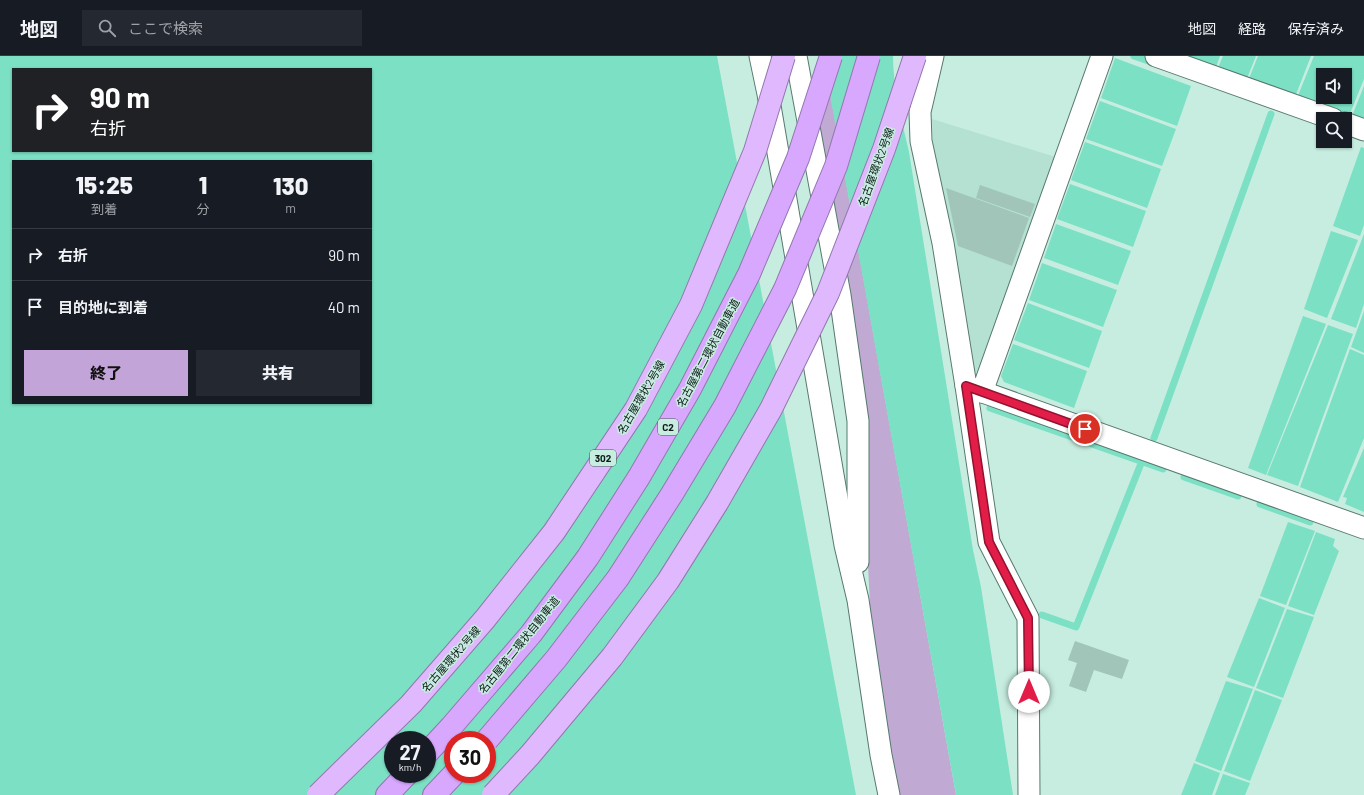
<!DOCTYPE html>
<html lang="ja">
<meta charset="utf-8">
<style>
:root{--surface:#171b24;--page:#242831;--text:#f1f3f6;--muted:#9ea1a6;--line:#363941;--accent:#c2a4d9}
body{margin:0;font-family:Barlow,"Noto Sans JP",sans-serif;background:var(--page);color:var(--text);height:100vh;display:flex;flex-direction:column;font-size:15px;white-space:nowrap}
*{box-sizing:border-box;margin:0}
p{font-size:13px;color:var(--muted)}
.icon{flex:none;width:22px;height:22px;fill:none;stroke:currentColor;stroke-width:2;stroke-linecap:round;stroke-linejoin:round}
.map{position:relative;flex:1;overflow:hidden}
.sheet{position:absolute;left:12px;top:104px;width:360px;height:244px;display:flex;flex-direction:column;background:var(--surface);border-radius:0px;box-shadow:0 1px 3px #0004}
.sheet>*{flex:none}
.banner{position:absolute;left:12px;top:12px;width:360px;height:84px;border-radius:0px;box-shadow:0 1px 3px #0004;background:#202124;color:#fff;overflow:hidden}
.tools{position:absolute;left:1316px;top:12px;display:grid;gap:8px}
.tools a{display:grid;place-items:center;width:36px;height:36px;border-radius:0px;background:var(--surface);box-shadow:0 1px 3px #0004;font-size:20px}
.speed{position:absolute;left:384px;top:675px;display:flex;gap:8px;font-size:20px;font-weight:700;text-align:center}
.speed>*{display:grid;place-content:center;width:52px;height:52px;border-radius:50%;background:var(--surface);box-shadow:0 1px 3px #0004;line-height:1}
.speed small{font-size:10px;font-weight:400}
.speed .limit{border:6px solid #d22;background:#fff;color:#111}
.pin{position:absolute;display:grid;place-items:center;width:34px;height:34px;color:#fff;margin:-17px;border:2px solid #fff;border-radius:50%;box-shadow:0 1px 4px #0007}
.me{position:absolute;width:44px;margin:-22px;rotate:0deg;stroke-linejoin:round;filter:drop-shadow(0 0 3px #0008)}
.turn{display:flex;align-items:center;gap:14px;height:84px;padding:0 12px;font-size:18px}
.turn .icon{width:52px;height:52px;stroke-width:2.5}
.turn b{display:block;font-size:28px;line-height:34px}
.eta{display:flex;justify-content:space-evenly;align-items:center;height:68px;text-align:center}
.eta b{font-size:24px;font-weight:800;line-height:28px}
.primary-button{display:flex;gap:8px;margin-top:auto;padding:8px 12px}
.primary-button a{flex:1;height:46px;border-radius:0px;background:var(--accent);color:#111;font-size:16px;font-weight:800;line-height:46px;text-align:center}
.primary-button a+a{background:var(--page);color:var(--text)}
ul{padding:0;list-style:none}
li{display:flex;align-items:center;gap:12px;height:52px;padding:0 12px;border-top:1px solid var(--line)}
li div{flex:1}
li b{display:block;font-size:15px}
li em{font-style:normal}
header{display:flex;align-items:center;gap:24px;box-sizing:border-box;height:56px;padding:0 20px;background:var(--surface);border-bottom:1px solid var(--line)}
header strong{font-size:19px}
nav{display:flex;gap:22px;margin-inline-start:auto;font-size:14px}
.search{width:280px;height:36px;background:var(--page);display:flex;align-items:center;gap:10px;box-sizing:border-box;padding:0 14px;border-radius:0px;color:var(--muted);font-size:15px}
.map>svg:first-child{display:block}
</style>
<header>
<strong>地図</strong>
<div class="search"><svg class="icon" aria-label="search" viewBox="0 0 24 24"><circle cx="10" cy="10" r="6"/><path d="M15 15l6 6"/></svg>ここで検索</div>
<nav><a>地図</a><a>経路</a><a>保存済み</a></nav>
</header>
<div class="map">
<svg width="1364" height="739" viewBox="0 0 1364 739">
<rect width="100%" height="100%" fill="#c7ede0"/>
<polygon fill="#b4e1d2" points="932,63 1059,102 992,288 976,317 971,315 933,86"/>
<polygon fill="#c0a9d3" points="810,25 828,25 956,739 898,739 872,590 861,366"/>
<g fill="#7ce0c4" fill-rule="evenodd">
<path d="M0,0H717L856,739H0ZM13,13H371V95H13ZM13,105H371V347H13ZM393,684H427V718H393ZM453,684H487V718H453Z"/>
<path d="M823,0H893C893,32 902,65 909,96L973,494L981,531L1013,739H956Z"/>
<polygon points="1190,0 1220,0 1215,14 1189,4"/>
<polygon points="1223,0 1256,0 1246,25 1217,14"/>
<polygon points="1258,0 1311,0 1295,41 1248,25"/>
<path d="M1314,0H1364V23L1349,60L1297,42ZM1323,19H1345V41H1323Z"/>
<polygon points="1115,2 1191,30 1177,70 1101,42"/>
<polygon points="1364,30 1364,65 1352,60"/>
<polygon points="1100,45 1176,73 1162,110 1086,83"/>
<polygon points="1085,86 1161,113 1147,152 1071,124"/>
<polygon points="1361,91 1364,92 1364,169 1360,180 1333,170"/>
<polygon points="1070,128 1146,155 1133,191 1057,163"/>
<polygon points="1056,168 1131,195 1118,229 1044,202"/>
<polygon points="1331,175 1358,184 1327,262 1304,253"/>
<polygon points="1364,178 1364,248 1356,272 1331,263"/>
<polygon points="1042,207 1117,234 1103,271 1029,244"/>
<polygon points="1028,247 1102,275 1089,312 1014,284"/>
<polygon points="1364,255 1364,297 1351,291"/>
<polygon points="1303,260 1326,268 1266,419 1248,412"/>
<polygon points="1328,269 1353,278 1298,430 1267,419"/>
<polygon points="1013,288 1087,315 1074,352 1004,326 1001,320"/>
<polygon points="1350,293 1364,299 1364,382 1338,446 1300,431"/>
<polygon points="1364,392 1364,456 1345,448 1347,442 1343,441"/>
<polygon points="1288,466 1315,475 1286,549 1260,540"/>
<polygon points="1316,476 1335,483 1333,490 1339,495 1314,559 1288,550"/>
<polygon points="1259,542 1285,552 1254,631 1227,621"/>
<polygon points="1287,553 1314,561 1283,642 1256,632"/>
<polygon points="1226,625 1253,633 1221,715 1195,705"/>
<polygon points="1255,634 1282,644 1250,725 1224,715"/>
<polygon points="1194,707 1220,717 1212,739 1181,739"/>
<polygon points="1223,718 1250,727 1245,739 1215,739"/>
</g>
<g fill="none" stroke-linecap="round" stroke-linejoin="round">
<g stroke="#7ce0c4" stroke-width="7">
<polyline points="1134,0 1154,7"/>
<polyline points="990,352 1163,413"/>
<polyline points="1154,382 1271,58"/>
<polyline points="1184,421 1238,440"/>
<polyline points="1260,448 1310,466"/>
<polyline points="1042,559 1076,571 1142,405"/>
</g>
</g>
<g fill="#a1c5b9">
<polygon points="980,129 1035,148 1030,161 976,142"/>
<polygon points="946,132 1029,162 1012,210 958,190"/>
<polygon points="1075,585 1129,604 1122,623 1094,614 1086,636 1069,630 1077,607 1068,604"/>
</g>
<g fill="none" stroke-linecap="round" stroke-linejoin="round">
<g stroke="#57796e" stroke-width="23">
<g id="minor">
<polyline points="760,0 768,38 845,489 858,544 881,699 889,739"/>
<polyline points="796,0 840,239 858,365 858,506"/>
<polyline points="933,0 920,56 921,85 943,187 966,330 989,486 1028,562 1029,739"/>
<polyline points="1156,0 1333,63"/>
<polyline points="1345,67 1364,74"/>
<polyline points="966,330 1364,472"/>
<polyline points="982,336 1102,0"/>
</g>
</g>
<g stroke="#9277ae" stroke-width="24">
<g id="motorway">
<polyline points="387,739 407,718"/>
<polyline points="434,739 454,718"/>
</g>
</g>
<use href="#minor" stroke="#fff" stroke-width="21"/>
<use href="#motorway" stroke="#d8a7fe" stroke-width="22"/>
<g stroke="#9277ae" stroke-width="24" stroke-linecap="butt">
<g id="trunk-bridge">
<polyline points="318,739 411,648 485,563 554,476 636,353 691,249 755,95 784,0"/>
<polyline points="493,739 530,699 612,601 668,525 717,447 771,353 828,237 884,93 915,0"/>
</g>
</g>
<g stroke="#9277ae" stroke-width="24" stroke-linecap="butt">
<g id="motorway-bridge">
<polyline points="487,684 556,603 618,522 672,438 725,350 785,233 836,110 869,0"/>
<polyline points="427,697 451,671 531,578 588,501 639,421 690,333 749,218 798,102 831,0"/>
</g>
</g>
<use href="#trunk-bridge" stroke="#e0b8fe" stroke-width="22"/>
<use href="#motorway-bridge" stroke="#d8a7fe" stroke-width="22"/>
</g>
<g fill="none" stroke-linecap="round" stroke-linejoin="round">
<g stroke="#92132f" stroke-width="10">
<polyline id="route" points="1029,636 1028,562 989,486 966,330 1085,373"/>
</g>
<use href="#route" stroke="#e11d48" stroke-width="7"/>
</g>
<g text-anchor="middle" stroke-width="3" stroke-linejoin="round" paint-order="stroke">
<g fill="#c7ede0" stroke="#465b55" stroke-width="1">
<rect x="658" y="363" width="20" height="16" rx="3"/>
<rect x="590" y="394" width="26" height="16" rx="3"/>
</g>
<g font-size="10" font-weight="bold" fill="#0f1d19">
<text x="668" y="375">C2</text>
<text x="603" y="406">302</text>
</g>
<g font-size="11" fill="#0f1d19" stroke="#c7ede0">
<text transform="translate(876 111) rotate(-70)" y="4">名古屋環状2号線</text>
<text transform="translate(708 297) rotate(-62)" y="4">名古屋第二環状自動車道</text>
<text transform="translate(641 341) rotate(-60)" y="4">名古屋環状2号線</text>
<text transform="translate(519 589) rotate(-51)" y="4">名古屋第二環状自動車道</text>
<text transform="translate(451 603) rotate(-49)" y="4">名古屋環状2号線</text>
</g>
</g>
</svg>
<div class="tools">
<a><svg class="icon" aria-label="sound" viewBox="0 0 24 24"><path d="M4 9h4l5-4v14l-5-4H4zM17 9q2 3 0 6"/></svg></a>
<a><svg class="icon" aria-label="search" viewBox="0 0 24 24"><circle cx="10" cy="10" r="6"/><path d="M15 15l6 6"/></svg></a>
</div>
<div class="speed"><div>27<small>km/h</small></div><div class="limit">30</div></div>
<div class="pin" style="left:1085px;top:373px;background:#d93025"><svg class="icon" aria-label="arrive" viewBox="0 0 24 24"><path d="M6 21V4h12l-3 4 3 4H6"/></svg></div>
<svg class="me" style="left:1029px;top:636px" viewBox="-20 -20 40 40"><circle r="19" fill="#fff"/><path d="M0-13L10 11 0 6-10 11z" fill="#e11d48"/></svg>
<div class="banner">
<div class="turn"><svg class="icon" aria-label="right" viewBox="0 0 24 24"><path d="M7 20v-9h11M14 6l5 5-5 5"/></svg><div><b>90 m</b>右折</div></div>
</div>
<section class="sheet">
<div class="eta">
<div><b>15:25</b><p>到着</p></div>
<div><b>1</b><p>分</p></div>
<div><b>130</b><p>m</p></div>
</div>
<ul>
<li><svg class="icon" aria-label="right" viewBox="0 0 24 24"><path d="M7 20v-9h11M14 6l5 5-5 5"/></svg><div><b>右折</b></div><em>90 m</em></li>
<li><svg class="icon" aria-label="arrive" viewBox="0 0 24 24"><path d="M6 21V4h12l-3 4 3 4H6"/></svg><div><b>目的地に到着</b></div><em>40 m</em></li>
</ul>
<div class="primary-button"><a>終了</a><a>共有</a></div>
</section>
</div>
